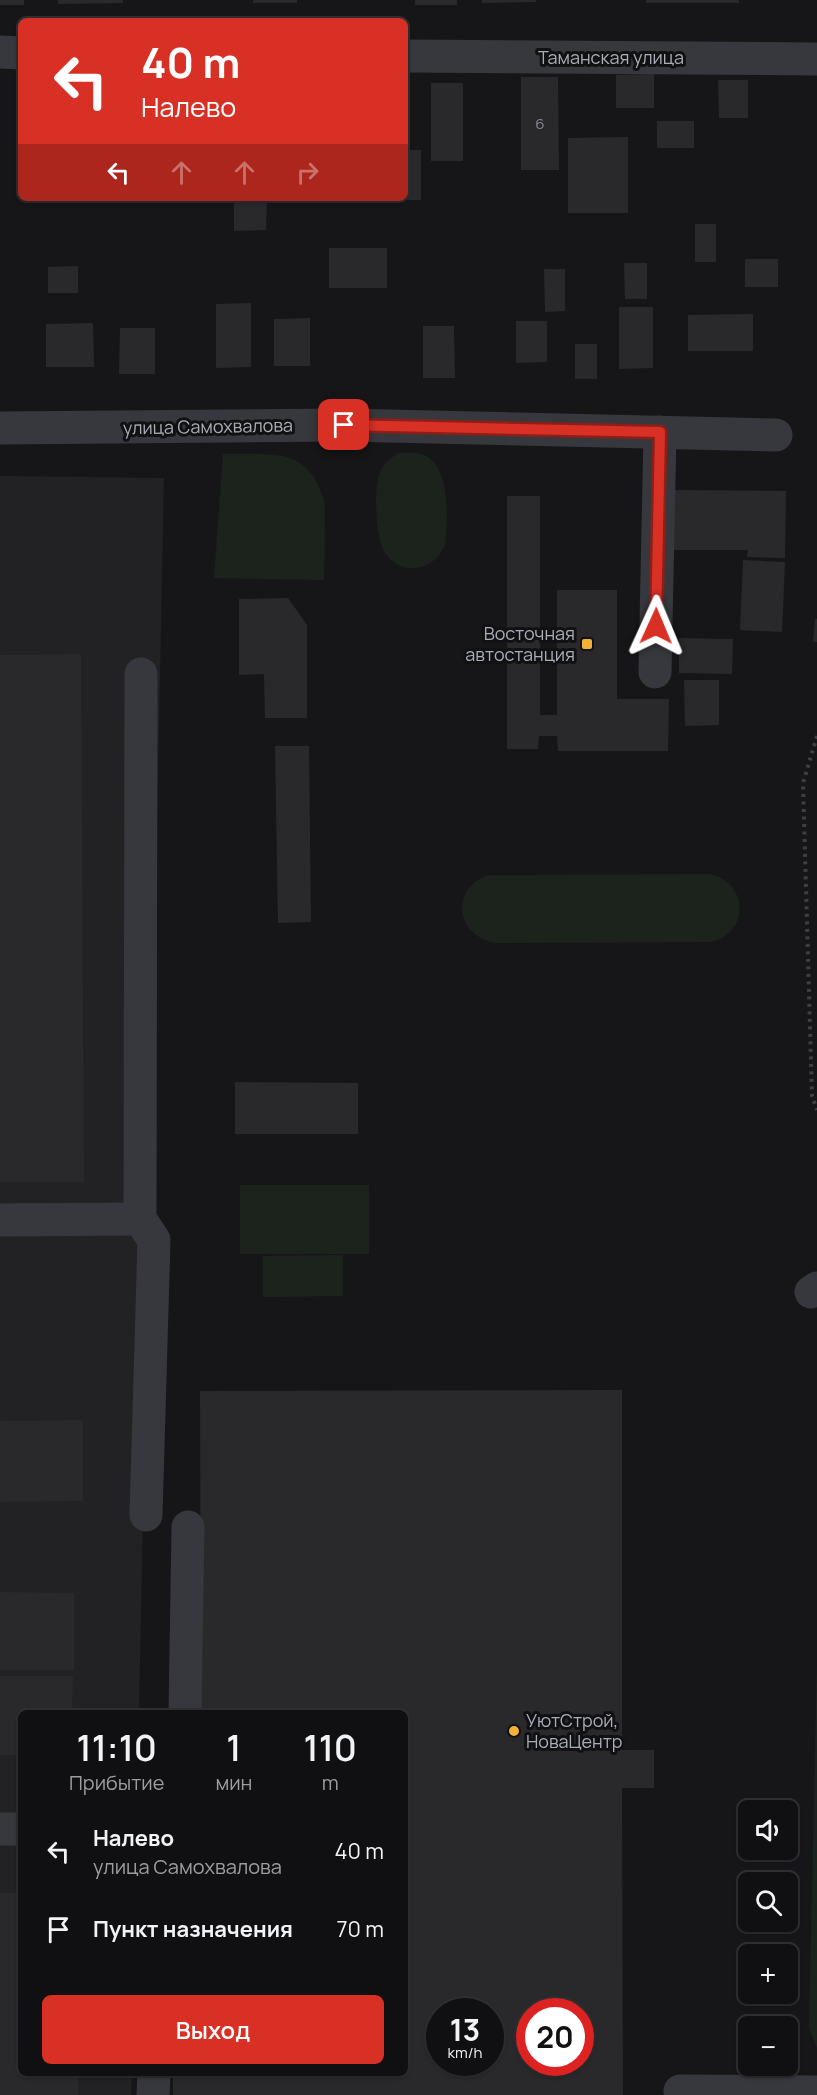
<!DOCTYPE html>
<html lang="ru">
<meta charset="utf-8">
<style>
:root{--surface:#101012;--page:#19191b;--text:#f1f3f6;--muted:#9c9d9f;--line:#303032;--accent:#d93025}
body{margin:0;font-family:Manrope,sans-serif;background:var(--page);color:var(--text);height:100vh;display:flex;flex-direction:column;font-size:22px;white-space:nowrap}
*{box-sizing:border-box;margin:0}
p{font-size:20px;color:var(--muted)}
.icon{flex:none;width:33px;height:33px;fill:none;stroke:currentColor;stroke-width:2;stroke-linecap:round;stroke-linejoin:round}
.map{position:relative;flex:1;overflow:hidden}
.sheet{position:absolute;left:18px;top:1710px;width:390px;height:366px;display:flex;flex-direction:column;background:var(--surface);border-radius:9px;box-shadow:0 2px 4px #0004,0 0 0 2px var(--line)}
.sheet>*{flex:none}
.banner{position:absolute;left:18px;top:18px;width:390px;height:183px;border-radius:9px;box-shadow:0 2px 4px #0004,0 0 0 2px var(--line);background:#d93025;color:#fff;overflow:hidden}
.fabs{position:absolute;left:738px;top:1800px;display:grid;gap:12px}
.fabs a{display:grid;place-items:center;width:60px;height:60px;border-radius:9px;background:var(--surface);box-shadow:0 2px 4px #0004,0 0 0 2px var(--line);font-size:30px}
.speed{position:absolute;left:426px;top:1998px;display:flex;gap:12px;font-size:30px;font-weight:700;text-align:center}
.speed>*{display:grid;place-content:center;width:78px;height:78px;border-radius:50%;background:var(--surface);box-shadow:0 2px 4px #0004,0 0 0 2px var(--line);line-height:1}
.speed small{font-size:15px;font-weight:400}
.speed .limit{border:9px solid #d22;background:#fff;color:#111}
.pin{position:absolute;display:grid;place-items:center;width:51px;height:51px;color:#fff;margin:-26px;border-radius:12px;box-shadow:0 3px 9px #0006}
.me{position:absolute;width:66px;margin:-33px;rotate:1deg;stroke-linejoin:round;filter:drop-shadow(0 0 4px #0008)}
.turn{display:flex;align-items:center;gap:21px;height:126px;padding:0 24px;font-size:27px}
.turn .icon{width:78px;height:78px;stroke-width:2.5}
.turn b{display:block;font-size:42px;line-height:51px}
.lanes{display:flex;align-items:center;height:57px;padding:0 24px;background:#0003;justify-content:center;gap:30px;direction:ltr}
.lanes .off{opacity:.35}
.eta{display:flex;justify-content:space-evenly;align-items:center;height:102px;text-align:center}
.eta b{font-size:36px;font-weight:600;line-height:42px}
.cta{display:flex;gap:12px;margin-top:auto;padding:12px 24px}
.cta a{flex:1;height:69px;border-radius:9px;background:var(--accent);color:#fff;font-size:24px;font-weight:600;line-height:69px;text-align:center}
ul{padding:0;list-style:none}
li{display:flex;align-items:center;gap:18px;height:78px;padding:0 24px}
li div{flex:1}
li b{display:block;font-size:22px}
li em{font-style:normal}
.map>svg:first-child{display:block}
</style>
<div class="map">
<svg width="817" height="2095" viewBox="0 0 817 2095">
<rect width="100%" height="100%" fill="#161618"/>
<polygon fill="#222225" points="0,476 164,478 139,1713 21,1713 21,2073 132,2073 131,2095 0,2095"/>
<g fill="#1c231d">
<path d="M398,453C405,453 414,452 422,454C451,464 448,520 445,545C435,571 401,577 385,553C375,537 373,487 381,470C385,462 391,458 398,453Z"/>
<path d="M223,454C274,455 309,445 325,504L324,580L214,578Z"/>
<path d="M711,874C749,885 749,931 712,942L497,943C455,938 449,886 490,875Z"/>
<rect x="240" y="1185" width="129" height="69"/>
<polygon points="343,1255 343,1296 263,1297 263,1256"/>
<polygon points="817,1661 817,2048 809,2028"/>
</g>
<g fill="#29292c" fill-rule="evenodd">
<rect x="0" y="0" width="24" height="5"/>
<polygon points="58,0 123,0 123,3 58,4"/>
<rect x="253" y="0" width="44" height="3"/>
<rect x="415" y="0" width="42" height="5"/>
<polygon points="482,0 536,0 536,2 482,3"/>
<rect x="646" y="0" width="93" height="3"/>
<polygon points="654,74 654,108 616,108 616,75"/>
<polygon points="521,77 558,77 559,170 521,170"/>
<polygon points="718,80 748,80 748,118 719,118"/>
<rect x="431" y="83" width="32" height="78"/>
<rect x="657" y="121" width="37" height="27"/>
<polygon points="628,137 628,213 568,213 568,138"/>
<polygon points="405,150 421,150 421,200 377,200 377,198 405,198"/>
<polygon points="234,198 267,198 266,230 234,231"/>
<rect x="695" y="224" width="21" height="38"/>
<rect x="329" y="248" width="58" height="40"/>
<rect x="745" y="259" width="33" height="28"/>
<polygon points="624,263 647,263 647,299 625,299"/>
<polygon points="78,266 78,293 48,293 48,267"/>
<polygon points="544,269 565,269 565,311 545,312"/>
<polygon points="251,303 251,367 216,368 216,304"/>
<polygon points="619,307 653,307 653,368 619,369"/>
<polygon points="753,314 753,351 688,351 688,315"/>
<polygon points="310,318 310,366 274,366 274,319"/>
<polygon points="516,321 547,321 547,362 516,363"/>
<polygon points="93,323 94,367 46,367 46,324"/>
<polygon points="423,326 454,326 455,378 423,378"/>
<polygon points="120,328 155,328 155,374 119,374"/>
<rect x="575" y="344" width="22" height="35"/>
<polygon points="672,490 786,491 785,558 747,557 748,550 672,550"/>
<polygon points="507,496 540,496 540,715 557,715 557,590 617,590 617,699 669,699 668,751 558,751 557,736 539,736 538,749 507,749"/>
<polygon points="743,560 785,562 782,632 740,630"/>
<polygon points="288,598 307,625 307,718 265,718 264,674 239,675 239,599"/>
<polygon points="815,619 817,619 817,642 813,642"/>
<polygon points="679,638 733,639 732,674 679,673"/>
<polygon points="81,654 84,1182 0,1182 0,655"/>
<polygon points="684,680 719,680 719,725 685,726"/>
<polygon points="275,746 309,746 311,922 278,923"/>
<polygon points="235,1082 358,1083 358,1134 235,1134"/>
<path d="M622,1390V1750H654V1788H622L623,2095H173V2073H405V1713H201L200,1391ZM440,2012H490V2062H440ZM530,2012H580V2062H530Z"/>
<polygon points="83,1420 83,1501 0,1502 0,1421"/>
<polygon points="0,1592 74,1593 74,1670 0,1670"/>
<polygon points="0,1676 73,1676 72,1713 21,1713 21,1755 0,1755"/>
<polygon points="0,1893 21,1893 21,2073 78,2073 78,2095 0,2095"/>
</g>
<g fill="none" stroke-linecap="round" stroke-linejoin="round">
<polyline stroke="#3d3f44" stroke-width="4" stroke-dasharray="3 4.5" stroke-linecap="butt" points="817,736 803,783 812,1096 817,1110"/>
<g stroke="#37383d" stroke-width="33">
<polyline points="0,52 21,53"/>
<polyline points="405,56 817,59"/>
<polyline points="0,428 344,425 776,435"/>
<polyline points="655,672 660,432"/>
<polyline points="141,674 140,1219 154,1240 146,1515"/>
<polyline points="0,1220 140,1219"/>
<polyline points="811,1292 817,1288"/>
<polyline points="185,1713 188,1527"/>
<polyline points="0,1829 21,1829"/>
<polyline points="680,2091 817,2092"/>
<polyline points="153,2095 154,2073"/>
</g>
</g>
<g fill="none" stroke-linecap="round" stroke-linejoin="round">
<g stroke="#8d1f18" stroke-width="15">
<polyline id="route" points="344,425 660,432 656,626"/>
</g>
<use href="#route" stroke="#d93025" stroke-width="10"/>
</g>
<g fill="#f2b134" stroke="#111113" stroke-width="2">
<rect x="581" y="638" width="12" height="12" rx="3"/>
<circle cx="514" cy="1731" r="6"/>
</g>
<g text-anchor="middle" stroke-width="6" stroke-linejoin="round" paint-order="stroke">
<g font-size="15" fill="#888b94">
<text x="540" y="129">6</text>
</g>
<g font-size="18" fill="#a8adb8" stroke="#111113">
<text x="611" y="64">Таманская улица</text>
<text transform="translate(208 427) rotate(-1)" y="6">улица Самохвалова</text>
</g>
<g font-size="18" fill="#a8adb8" stroke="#111113" text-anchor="end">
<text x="575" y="640">Восточная<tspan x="575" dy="21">автостанция</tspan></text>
<text x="526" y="1727" text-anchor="start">УютСтрой,<tspan x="526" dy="21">НоваЦентр</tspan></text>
</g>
</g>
</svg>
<div class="fabs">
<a><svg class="icon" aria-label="sound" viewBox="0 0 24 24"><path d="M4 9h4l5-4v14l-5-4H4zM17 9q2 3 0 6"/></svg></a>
<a><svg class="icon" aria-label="search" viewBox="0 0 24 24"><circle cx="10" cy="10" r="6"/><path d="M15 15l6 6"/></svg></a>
<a>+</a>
<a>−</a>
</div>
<div class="speed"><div>13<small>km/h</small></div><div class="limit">20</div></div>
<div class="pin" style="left:344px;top:425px;background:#d93025"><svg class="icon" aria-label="arrive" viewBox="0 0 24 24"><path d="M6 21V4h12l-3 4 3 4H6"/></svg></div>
<svg class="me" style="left:656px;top:626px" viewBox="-20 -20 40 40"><path d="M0-17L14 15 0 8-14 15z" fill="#d93025" stroke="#fff" stroke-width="4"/></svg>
<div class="banner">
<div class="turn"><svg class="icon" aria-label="left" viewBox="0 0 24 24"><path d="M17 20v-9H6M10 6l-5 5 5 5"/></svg><div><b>40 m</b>Налево</div></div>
<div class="lanes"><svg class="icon" aria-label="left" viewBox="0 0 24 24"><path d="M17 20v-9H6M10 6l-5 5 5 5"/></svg><svg class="icon off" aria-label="ahead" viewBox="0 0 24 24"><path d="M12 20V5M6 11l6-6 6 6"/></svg><svg class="icon off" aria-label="ahead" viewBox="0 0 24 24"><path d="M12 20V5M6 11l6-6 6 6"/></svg><svg class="icon off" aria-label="right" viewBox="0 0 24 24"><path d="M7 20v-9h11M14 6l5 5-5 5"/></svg></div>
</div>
<section class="sheet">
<div class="eta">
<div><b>11:10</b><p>Прибытие</p></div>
<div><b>1</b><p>мин</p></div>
<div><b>110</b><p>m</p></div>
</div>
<ul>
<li><svg class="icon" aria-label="left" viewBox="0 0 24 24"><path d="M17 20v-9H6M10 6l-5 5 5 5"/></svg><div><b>Налево</b><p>улица Самохвалова</p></div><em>40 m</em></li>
<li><svg class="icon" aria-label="arrive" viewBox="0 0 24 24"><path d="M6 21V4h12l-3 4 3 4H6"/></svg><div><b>Пункт назначения</b></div><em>70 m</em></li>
</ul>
<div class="cta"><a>Выход</a></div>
</section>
</div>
